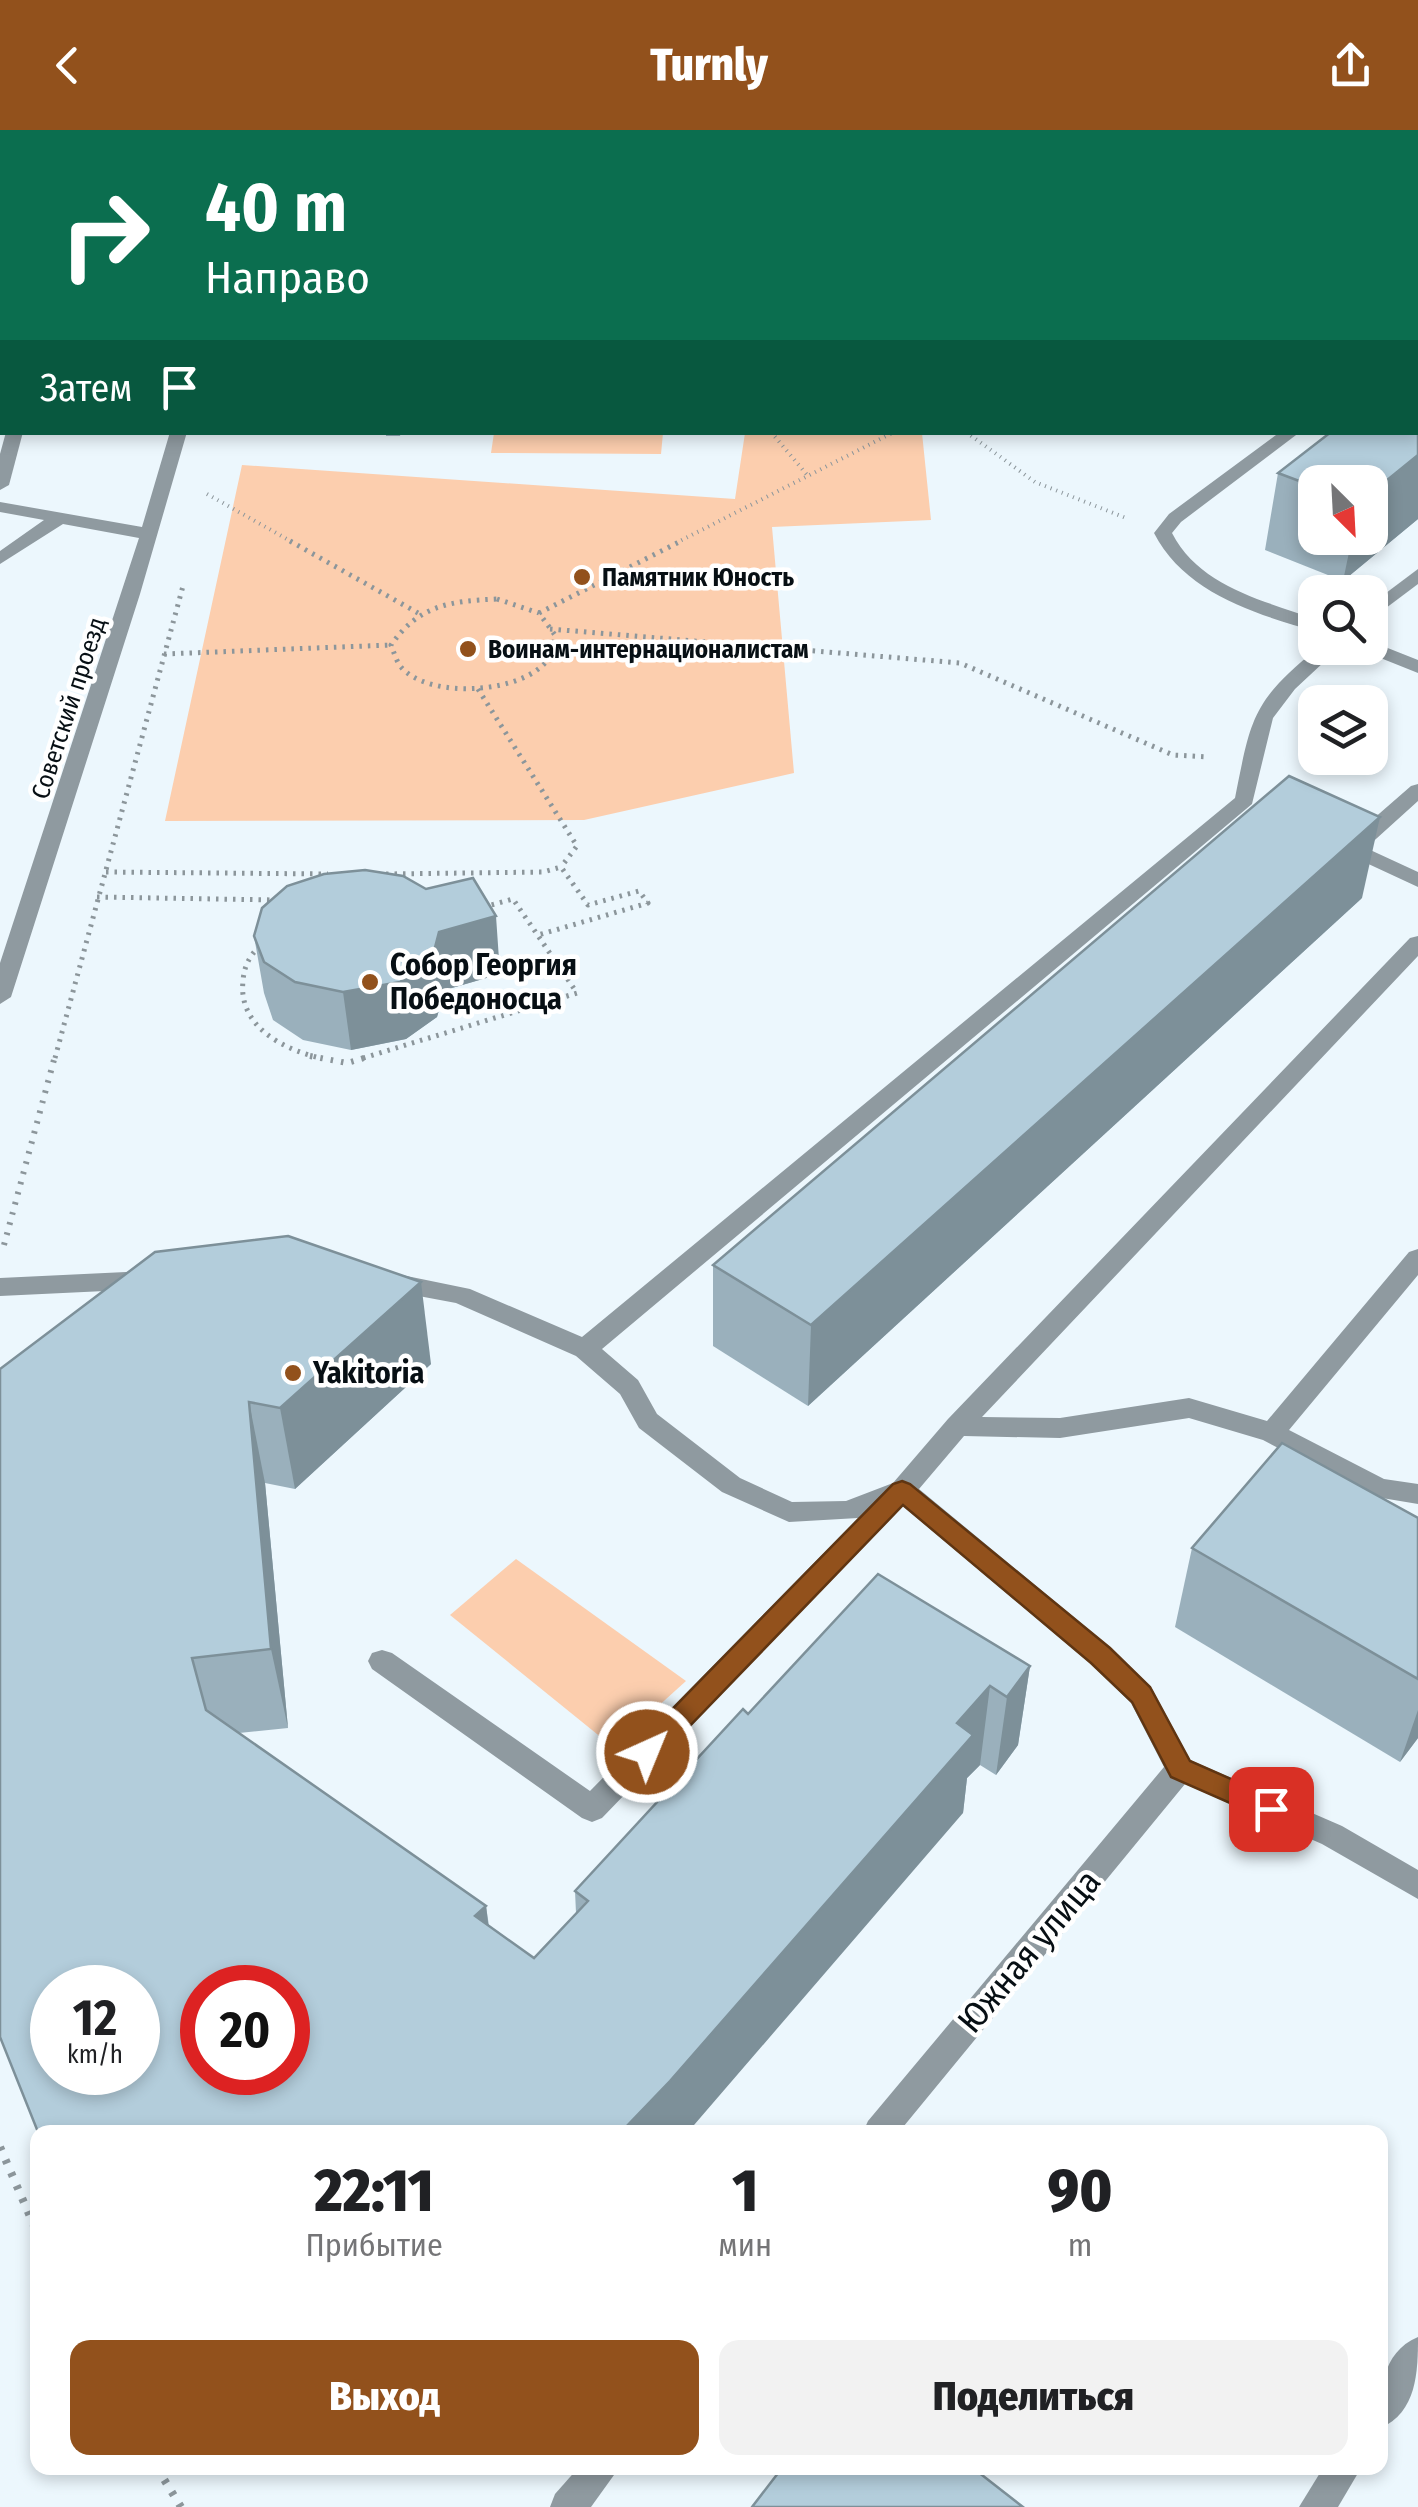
<!DOCTYPE html>
<html lang="ru">
<meta charset="utf-8">
<style>
:root{--surface:#fff;--page:#f2f2f2;--text:#202124;--muted:#757577;--accent:#92511c}
body{margin:0;font-family:"Fira Sans Condensed",sans-serif;background:var(--page);color:var(--text);height:100vh;display:flex;flex-direction:column;font-size:38px;white-space:nowrap}
*{box-sizing:border-box;margin:0}
p{font-size:32px;color:var(--muted)}
.icon{flex:none;width:55px;height:55px;fill:none;stroke:currentColor;stroke-width:2;stroke-linecap:round;stroke-linejoin:round}
.map{position:relative;flex:1;overflow:hidden}
.drawer{position:absolute;left:30px;top:1995px;width:1358px;height:350px;display:flex;flex-direction:column;background:var(--surface);border-radius:20px;box-shadow:0 5px 15px #0003}
.drawer>*{flex:none}
.top-card{position:absolute;left:0px;top:0px;width:1420px;height:305px;box-shadow:0 5px 15px #0003;background:#0b6e4f;color:#fff;overflow:hidden}
.needle{width:65px;rotate:156deg}
.controls{position:absolute;left:1298px;top:335px;display:grid;gap:20px}
.controls a{display:grid;place-items:center;width:90px;height:90px;border-radius:20px;background:var(--surface);box-shadow:0 5px 15px #0003;font-size:50px}
.speed{position:absolute;left:30px;top:1835px;display:flex;gap:20px;font-size:50px;font-weight:700;text-align:center}
.speed>*{display:grid;place-content:center;width:130px;height:130px;border-radius:50%;background:var(--surface);box-shadow:0 5px 15px #0003;line-height:1}
.speed small{font-size:25px;font-weight:400}
.speed .limit{border:15px solid #d22;background:#fff;color:#111}
.pin{position:absolute;display:grid;place-items:center;width:85px;height:85px;color:#fff;margin:-42px;border-radius:20px;box-shadow:0 5px 15px #0006}
.me{position:absolute;width:110px;margin:-55px;rotate:44deg;stroke-linejoin:round;filter:drop-shadow(0 0 8px #0008)}
.turn{display:flex;align-items:center;gap:35px;height:210px;padding:0 40px;font-size:45px}
.turn .icon{width:130px;height:130px;stroke-width:2.5}
.turn b{display:block;font-size:70px;line-height:85px}
.then{display:flex;align-items:center;height:95px;padding:0 40px;background:#0003;gap:20px;font-size:38px}
.eta{display:flex;justify-content:space-evenly;align-items:center;height:170px;text-align:center}
.eta b{font-size:60px;font-weight:800;line-height:70px}
.button{display:flex;gap:20px;margin-top:auto;padding:20px 40px}
.button a{flex:1;height:115px;border-radius:20px;background:var(--accent);color:#fff;font-size:40px;font-weight:800;line-height:115px;text-align:center}
.button a+a{background:var(--page);color:var(--text)}
header{display:flex;justify-content:space-between;align-items:center;height:130px;padding:0 40px;background:var(--accent);color:#fff;font-size:45px;font-weight:800}
.map>svg:first-child{display:block}
</style>
<header><svg class="icon" aria-label="back" viewBox="0 0 24 24"><path d="M15 5l-7 7 7 7"/></svg>Turnly<svg class="icon" aria-label="share" viewBox="0 0 24 24"><path d="M12 15V3M7 8l5-5 5 5M5 13v7h14v-7"/></svg></header>
<div class="map">
<svg width="1418" height="2377" viewBox="0 0 1418 2377">
<rect width="100%" height="100%" fill="#ecf7fd"/>
<g fill="#fcceae">
<polygon points="494,303 663,303 661,324 491,323"/>
<polygon points="745,303 922,303 931,390 772,397 794,643 584,690 165,691 242,335 735,369"/>
<polygon points="516,1429 686,1551 613,1617 450,1485"/>
</g>
<g fill="none" stroke-linecap="round" stroke-linejoin="round">
<g stroke="#8c969b" stroke-width="4" stroke-dasharray="1 5" stroke-linecap="butt">
<polyline points="1019,2 1025,0"/>
<polyline points="771,302 808,346"/>
<polyline points="966,302 1035,352 1126,388"/>
<polyline points="207,364 294,413"/>
<polyline points="676,413 894,302"/>
</g>
<g stroke="#8c969b" stroke-width="5" stroke-dasharray="2.5 6" stroke-linecap="butt">
<polyline points="290,411 418,483"/>
<path d="M497,469L539,483L555,505C554,513 553,522 549,528C525,564 429,570 401,537C396,531 394,522 391,515C419,475 450,471 497,469Z"/>
<polyline points="539,483 681,411"/>
<polyline points="550,499 960,533 1173,625 1209,627"/>
<polyline points="164,524 391,515"/>
<polyline points="478,559 577,716 561,737"/>
<polyline points="106,742 328,744"/>
<polyline points="386,744 543,742 561,737 588,775 639,761 648,773 538,805"/>
<polyline points="97,767 275,770"/>
<path d="M260,816C249,826 244,837 243,851C238,896 282,919 320,928"/>
<polyline points="55,928 183,456"/>
<polyline points="363,928 577,863 513,769 484,777"/>
</g>
<g stroke="#8c969b" stroke-width="6" stroke-dasharray="2.5 8" stroke-linecap="butt">
<polyline points="310,926 347,933 371,926"/>
<polyline points="4,1115 55,926"/>
</g>
<g stroke="#8c969b" stroke-width="8" stroke-dasharray="4 10" stroke-linecap="butt">
<polyline points="0,2017 38,2105"/>
<polyline points="157,2338 181,2377"/>
</g>
<g fill="#8f9aa0" fill-rule="evenodd">
<rect x="148" y="0" width="14" height="2"/>
<polygon points="2,87 2,97 0,98 0,88"/>
<polygon points="0,200 2,201 2,212 0,211"/>
<polygon points="6,302 23,302 9,355 0,360 0,324"/>
<polygon points="170,302 187,302 140,464 11,867 0,874 0,833 139,408 63,394 0,434 0,421 44,390 0,382 0,372 142,397"/>
<path d="M1280,302H1300L1181,392L1172,403C1200,457 1262,470 1315,489V501C1254,484 1184,462 1154,403L1169,384Z"/>
<polygon points="1418,439 1418,454 1370,490 1370,475"/>
<polygon points="1370,511 1418,530 1418,543 1363,521 1361,518 1370,518"/>
<path d="M1318,518H1339L1295,559L1273,588L1252,674L602,1219L638,1250L657,1284L740,1348L792,1372L846,1371L893,1353L948,1289L1410,808L1418,806V826L982,1287L1060,1288L1189,1268L1267,1291L1409,1122L1418,1119V1145L1289,1300L1384,1349L1418,1354V1374L1370,1366L1263,1310L1189,1288L1060,1308L964,1306L919,1359L1111,1518L1151,1557L1190,1630L1342,1696L1418,1740V1769L1322,1714L1185,1654L899,2002H863L868,1991L1164,1637L1131,1573L1091,1534L903,1376L602,1688L592,1692L582,1688L372,1539L368,1531L372,1523L382,1520L392,1523L590,1661L858,1388L789,1392L722,1362L639,1298L620,1264L576,1226L456,1173L392,1161L380,1152L392,1143L470,1159L582,1207L1235,668C1251,588 1252,571 1318,518Z"/>
<polygon points="1418,654 1418,671 1366,718 1418,742 1418,757 1334,718 1331,714 1334,710 1349,710 1411,656"/>
<polygon points="147,1141 159,1150 147,1159 0,1166 0,1148"/>
<path d="M1418,2207C1418,2241 1417,2283 1380,2298C1380,2264 1380,2223 1418,2207Z"/>
<polygon points="578,2338 619,2338 591,2377 550,2377 555,2364"/>
<polygon points="1323,2338 1361,2338 1338,2377 1299,2377"/>
</g>
</g>
<g fill="#9ab0bc" fill-rule="evenodd">
<polygon points="0,0 85,0 85,2 2,2 2,45 0,43"/>
<path d="M1418,236V389L1343,451L1265,420L1278,343ZM1315,352H1370V408H1315Z"/>
<polygon points="386,302 401,302 400,306 386,306"/>
<polygon points="1362,768 808,1276 713,1216 713,1135"/>
<polygon points="254,806 500,844 445,860 437,887 406,909 351,920 303,910 273,890 264,863"/>
<polygon points="431,1234 295,1359 265,1353 288,1598 239,1603 486,1776 489,1796 534,1828 576,1783 575,1761 748,1584 1030,1536 1018,1615 996,1645 980,1635 967,1648 963,1683 38,2002 0,1239"/>
<polygon points="1418,1388 1418,1608 1400,1632 1175,1497 1192,1418"/>
</g>
<g fill="#7d9099">
<rect x="8" y="0" width="77" height="2"/>
<polygon points="2,246 2,263 0,264 0,247"/>
<polygon points="1418,325 1418,389 1343,451 1352,408 1370,408 1370,364"/>
<polygon points="1380,687 1362,768 808,1276 811,1195"/>
<polygon points="496,786 500,844 445,860 437,887 406,909 351,920 343,862 439,802"/>
<polygon points="421,1152 431,1234 295,1359 280,1278"/>
<polygon points="249,1272 265,1353 288,1598 271,1519"/>
<polygon points="1030,1536 1018,1615 996,1645 1007,1567"/>
<polygon points="990,1556 980,1635 967,1648 963,1683 688,2002 621,2002 957,1593"/>
<polygon points="1418,1580 1418,1608 1400,1632"/>
<polygon points="486,1776 495,1850 475,1786"/>
</g>
<g fill="#b3cddb" stroke="#7d9099" stroke-width="2.5" fill-rule="evenodd">
<rect x="533" y="0" width="307" height="2"/>
<polygon points="1418,236 1418,325 1370,364 1370,352 1315,352 1315,357 1278,343 1331,302 1418,302"/>
<polygon points="1289,646 1380,687 811,1195 713,1135"/>
<polygon points="365,740 403,746 426,759 473,748 496,786 439,802 432,829 400,852 343,862 295,852 264,832 254,806 262,778 287,756 324,744"/>
<path d="M288,1106L421,1152L280,1278L249,1272L271,1519L192,1528L206,1580L486,1776L475,1786L534,1828L588,1771L575,1761L743,1579L748,1584L878,1444L1030,1536L1007,1567L990,1556L957,1593L973,1605L670,1951L621,2002H38L0,1907V1239L155,1122ZM52,1858H138V1942H52ZM202,1858H288V1942H202Z"/>
<polygon points="1282,1313 1418,1388 1418,1549 1192,1418"/>
<polygon points="782,2338 973,2338 1023,2377 752,2377"/>
</g>
<polygon fill="#92511c" stroke="#5f3512" stroke-width="2.5" points="902,1351 910,1354 1110,1518 1150,1557 1190,1631 1281,1671 1285,1679 1281,1687 1271,1690 1262,1687 1171,1647 1132,1572 1091,1533 903,1375 657,1630 647,1633 638,1630 634,1622 638,1614 893,1354"/>
<g fill="#92511c" stroke="#fff" stroke-width="4">
<circle cx="582" cy="447" r="10"/>
<circle cx="468" cy="519" r="10"/>
<circle cx="370" cy="852" r="10"/>
<circle cx="293" cy="1243" r="10"/>
</g>
<g text-anchor="middle" stroke-width="9" stroke-linejoin="round" paint-order="stroke">
<g font-size="25" font-weight="bold" fill="#070f14" stroke="#fff" text-anchor="start">
<text x="602" y="456">Памятник Юность</text>
<text x="488" y="528">Воинам-интернационалистам</text>
</g>
<g font-size="25" fill="#070f14" stroke="#fff">
<text transform="translate(68 578) rotate(-72)" y="9">Советский проезд</text>
</g>
<g font-size="30" font-weight="bold" fill="#070f14" stroke="#fff" text-anchor="start">
<text x="390" y="845">Собор Георгия<tspan x="390" dy="34">Победоносца</tspan></text>
<text x="313" y="1253">Yakitoria</text>
</g>
<g font-size="35" fill="#070f14" stroke="#fff">
<text transform="translate(1029 1821) rotate(-50)" y="12">Южная улица</text>
</g>
</g>
</svg>
<div class="controls">
<a><svg class="needle" viewBox="-14 -14 28 28"><path d="M0-13l5 13h-10z" fill="#e53935"/><path d="M0 13l5-13h-10z" fill="#757577"/></svg></a>
<a><svg class="icon" aria-label="search" viewBox="0 0 24 24"><circle cx="10" cy="10" r="6"/><path d="M15 15l6 6"/></svg></a>
<a><svg class="icon" aria-label="layers" viewBox="0 0 24 24"><path d="M12 4l9 5-9 5-9-5zM3 14l9 5 9-5"/></svg></a>
</div>
<div class="speed"><div>12<small>km/h</small></div><div class="limit">20</div></div>
<div class="pin" style="left:1271px;top:1679px;background:#d93025"><svg class="icon" aria-label="arrive" viewBox="0 0 24 24"><path d="M6 21V4h12l-3 4 3 4H6"/></svg></div>
<svg class="me" style="left:647px;top:1622px" viewBox="-20 -20 40 40"><circle r="17" fill="#92511c" stroke="#fff" stroke-width="3"/><path d="M0-11L8 9 0 5-8 9z" fill="#fff"/></svg>
<div class="top-card">
<div class="turn"><svg class="icon" aria-label="right" viewBox="0 0 24 24"><path d="M7 20v-9h11M14 6l5 5-5 5"/></svg><div><b>40 m</b>Направо</div></div>
<div class="then">Затем<svg class="icon" aria-label="arrive" viewBox="0 0 24 24"><path d="M6 21V4h12l-3 4 3 4H6"/></svg></div>
</div>
<section class="drawer">
<div class="eta">
<div><b>22:11</b><p>Прибытие</p></div>
<div><b>1</b><p>мин</p></div>
<div><b>90</b><p>m</p></div>
</div>
<div class="button"><a>Выход</a><a>Поделиться</a></div>
</section>
</div>
